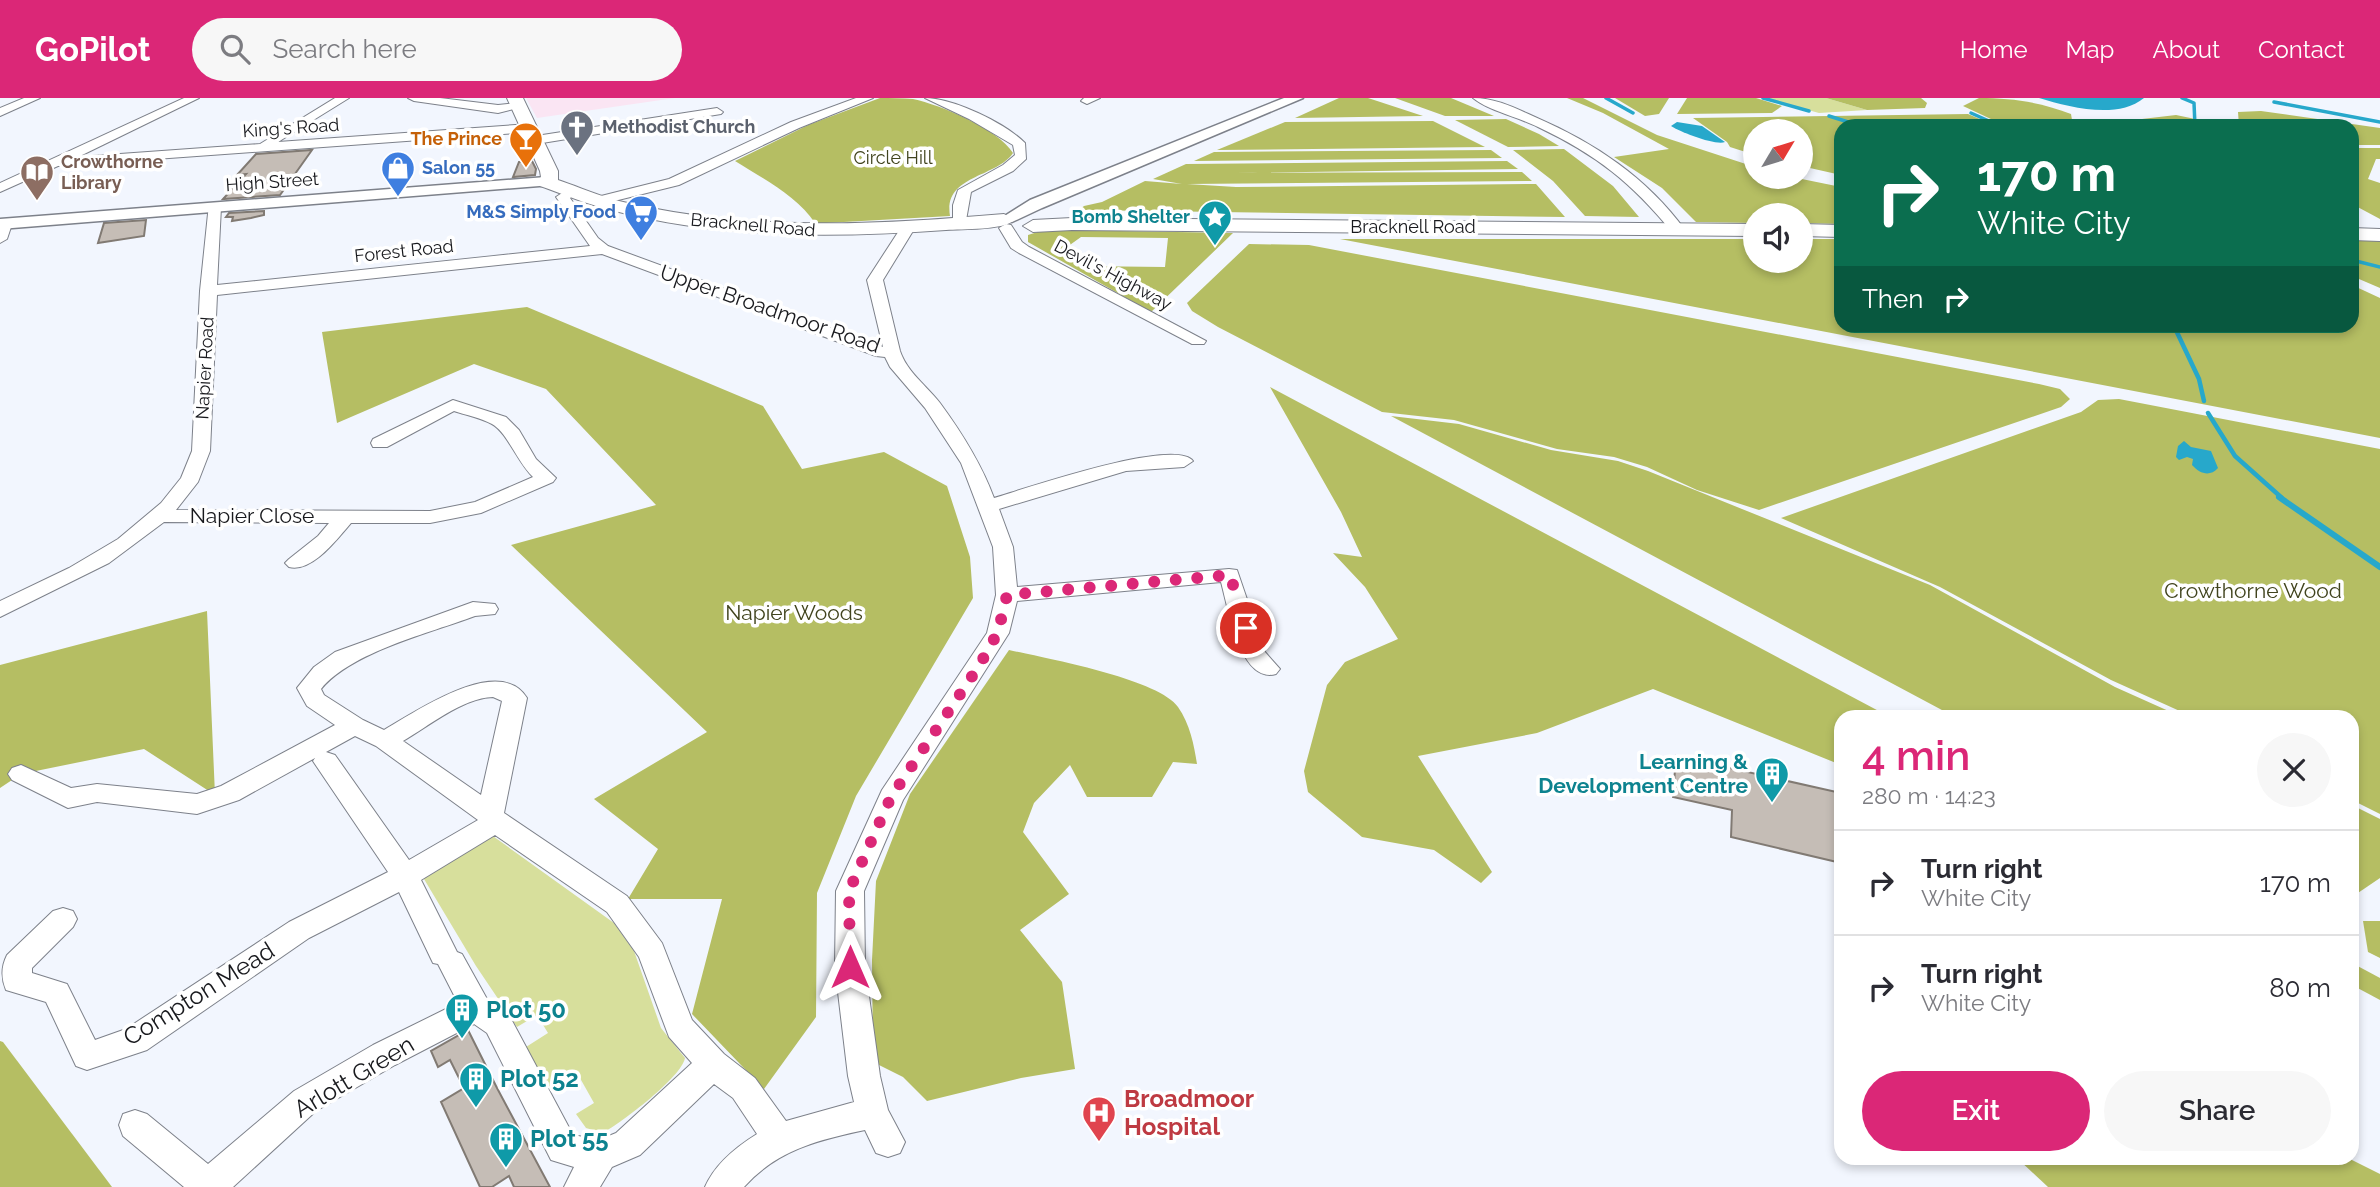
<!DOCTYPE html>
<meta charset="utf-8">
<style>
:root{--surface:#fff;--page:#f7f7f7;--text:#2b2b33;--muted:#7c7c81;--line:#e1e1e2;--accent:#db2777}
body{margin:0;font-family:Raleway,sans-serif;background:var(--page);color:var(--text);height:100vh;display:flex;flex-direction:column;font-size:26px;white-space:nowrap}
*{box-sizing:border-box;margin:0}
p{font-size:23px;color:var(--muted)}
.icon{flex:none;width:38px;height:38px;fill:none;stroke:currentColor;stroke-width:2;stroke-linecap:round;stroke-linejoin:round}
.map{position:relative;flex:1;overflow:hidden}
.sheet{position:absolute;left:1834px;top:612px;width:525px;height:455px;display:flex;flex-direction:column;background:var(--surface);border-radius:21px;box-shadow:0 4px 10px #0003}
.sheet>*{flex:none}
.guide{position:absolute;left:1834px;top:21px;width:525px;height:214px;border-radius:21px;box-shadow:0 4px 10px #0003;background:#0b6e4f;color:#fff;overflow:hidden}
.needle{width:46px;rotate:52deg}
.buttons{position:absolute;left:1743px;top:21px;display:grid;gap:14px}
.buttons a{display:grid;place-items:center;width:70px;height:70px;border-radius:50%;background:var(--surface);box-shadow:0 4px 10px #0003;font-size:35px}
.pin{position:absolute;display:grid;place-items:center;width:60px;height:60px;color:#fff;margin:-30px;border:4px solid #fff;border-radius:50%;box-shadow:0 2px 7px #0007}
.me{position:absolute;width:77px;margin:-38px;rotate:0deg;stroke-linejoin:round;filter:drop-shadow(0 0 5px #0008)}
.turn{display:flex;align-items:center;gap:24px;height:147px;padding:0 28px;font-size:32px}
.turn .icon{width:91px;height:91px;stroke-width:2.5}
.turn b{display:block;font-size:49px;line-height:60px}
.then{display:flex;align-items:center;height:66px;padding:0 28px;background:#0003;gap:14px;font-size:26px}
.round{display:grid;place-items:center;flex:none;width:74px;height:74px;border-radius:37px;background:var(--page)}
.headline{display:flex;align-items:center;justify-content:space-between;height:119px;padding:0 28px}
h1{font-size:42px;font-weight:600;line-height:52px;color:var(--accent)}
.primary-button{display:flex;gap:14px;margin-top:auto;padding:14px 28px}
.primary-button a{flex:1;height:80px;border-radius:42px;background:var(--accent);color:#fff;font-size:28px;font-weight:600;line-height:80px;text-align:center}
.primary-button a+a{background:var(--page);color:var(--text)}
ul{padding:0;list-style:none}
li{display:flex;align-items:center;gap:21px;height:105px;padding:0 28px;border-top:2px solid var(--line)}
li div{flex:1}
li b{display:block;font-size:26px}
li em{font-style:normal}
header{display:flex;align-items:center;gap:42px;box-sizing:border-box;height:98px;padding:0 35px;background:var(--accent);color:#fff}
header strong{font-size:33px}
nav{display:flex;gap:38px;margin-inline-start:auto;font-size:24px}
.search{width:490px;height:63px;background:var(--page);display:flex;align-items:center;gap:18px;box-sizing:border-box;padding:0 24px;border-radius:38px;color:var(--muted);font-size:26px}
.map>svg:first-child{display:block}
</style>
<header>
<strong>GoPilot</strong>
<div class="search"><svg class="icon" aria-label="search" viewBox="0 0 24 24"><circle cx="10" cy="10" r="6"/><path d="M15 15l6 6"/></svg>Search here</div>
<nav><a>Home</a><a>Map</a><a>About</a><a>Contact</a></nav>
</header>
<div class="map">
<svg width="2380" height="1089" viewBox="0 0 2380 1089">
<rect width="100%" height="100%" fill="#f2f6fe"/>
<polygon fill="#fae5f3" points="526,0 675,0 537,20"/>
<g fill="#d7df9c">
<polygon points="1764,0 1826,0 1867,12 1819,15"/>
<path d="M490,736L614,825L634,853L661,930L685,960C681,980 622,1024 603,1035L586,1030L576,1016L594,1005L576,973L548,989L526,949L548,935L537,917L517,929L476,868L418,771Z"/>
</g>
<g fill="#b5be63" fill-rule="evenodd">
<path d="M880,0C890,0 903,0 913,1C941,7 998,31 1013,55C996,80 943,77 950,118L826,125H815C797,98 762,80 735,63L808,27Z"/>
<polygon points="1339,0 1368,0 1423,18 1295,20"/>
<polygon points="1395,0 1451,0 1494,18 1445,18"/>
<polygon points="1567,0 1583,0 1657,37 1755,69 1755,79 1792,79 1841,89 1840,126 1801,125 1801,117 1755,117 1755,125 1696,124 1662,90 1614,59 1669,51 1603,15"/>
<polygon points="1615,0 1669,0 1659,16 1645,18"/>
<polygon points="1687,0 1756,0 1782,8 1772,15 1677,16"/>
<polygon points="1826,0 1921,0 1927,5 1925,10 1867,12"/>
<path d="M1979,0C2012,0 2040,4 2071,16L2073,28H2006L1963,8Z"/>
<polygon points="2261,13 2380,30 2380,47 2352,47 2352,28 2239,28 2238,14"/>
<polygon points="1968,16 1996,28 1841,28 1841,77 1801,68 1801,33 1755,33 1755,57 1730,49 1727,44 1693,20"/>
<polygon points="2176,17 2200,22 2204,28 2107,28 2125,23"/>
<polygon points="1506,21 1539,36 1559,48 1508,49 1455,22"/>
<polygon points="1433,23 1485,49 1217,52 1285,24"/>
<polygon points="2352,50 2380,50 2380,61 2376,61 2368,81 2380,85 2380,121 2352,106"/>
<polygon points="1564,51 1613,88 1639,119 1585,118 1553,83 1513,52"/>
<polygon points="1491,52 1502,60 1194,63 1214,54"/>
<polygon points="1507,63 1518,71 1233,75 1522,74 1532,83 1187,86 1236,89 1536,86 1565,119 1079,112 1084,108 1102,104 1145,83 1182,86 1153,81 1186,66"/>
<path d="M1044,132H1064L1233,135L1151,214L1028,144V137ZM1081,139L1168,140L1165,169L1080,168L1060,154Z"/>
<polygon points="1340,141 1755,141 1755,163 1801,163 1801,141 1841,141 1841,228 2352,228 2352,187 2380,200 2380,340"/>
<polygon points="2352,143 2380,143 2380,190 2352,178"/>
<polygon points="1249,146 1309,147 2039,286 2060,291 2070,301 2061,309 1759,412 1697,392 1647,369 1614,359 1557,351 1454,322 1382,314 1218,229 1192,213 1187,205"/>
<polygon points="527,209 763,308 802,371 884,354 947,388 970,459 973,500 856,698 817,795 816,919 764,991 692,916 722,801 628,801 658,751 594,701 707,634 511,447 656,407 546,291 474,266 337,325 322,234"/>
<polygon points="1270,289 1890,619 1841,620 1841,667 1653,591 1537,635 1418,658 1492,774 1481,785 1434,752 1362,739 1308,694 1304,673 1327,587 1345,564 1398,541 1365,489 1333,455 1362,459 1341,414"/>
<polygon points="2119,301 2380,351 2380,716 2352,702 2352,620 2193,619 2111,582 1940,489 1781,420 2081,314 2098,302"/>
<polygon points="1391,318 1459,326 1551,352 1618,363 1648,373 1930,487 2115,589 2182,619 1955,619"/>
<polygon points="207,513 215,697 144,651 21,676 0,690 0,567"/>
<path d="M1009,552C1045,560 1159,581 1178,609C1190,626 1194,647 1197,666L1173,664L1152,699H1087L1070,667L1034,705L1023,734L1069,796L1020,832L1062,884L1075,971L1021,980L927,1003L903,979L873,964L872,862L876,783L910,696Z"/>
<polygon points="2352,707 2380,721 2380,780 2352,799"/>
<polygon points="2363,823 2380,823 2380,860 2368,854"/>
<polygon points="2352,865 2380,880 2380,902 2352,887"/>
<polygon points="0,943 3,944 112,1089 0,1089"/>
<polygon points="2018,1061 2350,1061 2380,1076 2380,1089 2048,1089"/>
</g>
<g fill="#27a8cb">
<path d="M2039,0H2144C2117,22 2069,9 2039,0Z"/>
<path d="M1677,24L1702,28L1725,44C1716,48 1680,34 1671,28Z"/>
<path d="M2184,343L2191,349L2211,353L2218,370C2210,379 2200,376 2192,367L2193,361L2187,359L2179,362L2176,359L2178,348Z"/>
</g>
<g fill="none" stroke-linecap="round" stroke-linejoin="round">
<g stroke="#27a8cb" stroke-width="3.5">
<polyline points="1606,0 1633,15"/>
<polyline points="1763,0 1809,13"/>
<polyline points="2182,0 2194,5 2195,28"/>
<polyline points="2274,4 2380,24"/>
<polyline points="1971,15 2000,28"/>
<polyline points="1829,18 1861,28"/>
<polyline points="2352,162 2380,169"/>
</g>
<g stroke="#27a8cb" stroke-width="4.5">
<polyline points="2174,228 2199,281 2204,303"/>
<polyline points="2208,315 2235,358 2282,400"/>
</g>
<polyline stroke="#27a8cb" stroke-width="6" points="2279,399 2380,469"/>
</g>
<g fill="#c5bdb6" stroke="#817a73" stroke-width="2">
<polygon points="312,52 280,97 223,101 246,76 237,77 256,56"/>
<polygon points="532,63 536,71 535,77 513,79 519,64"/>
<polygon points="264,113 264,117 251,120 232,123 233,119 226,119 229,115"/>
<polygon points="146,122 144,138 98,145 104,125"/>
<polygon points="1676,658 1841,695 1841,765 1731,739 1732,712 1673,699"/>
<polygon points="468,932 497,990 550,1089 514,1089 509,1078 492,1089 480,1089 441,1004 464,990 450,962 438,969 431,953"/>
</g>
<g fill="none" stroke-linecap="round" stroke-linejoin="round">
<g stroke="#7d818a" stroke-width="2">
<g id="minor">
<polygon points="24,0 40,0 0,18 0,10"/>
<polygon points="184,0 199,0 78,59 260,46 335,0 349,0 278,44 530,26 536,30 530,34 58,68 0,94 0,85"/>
<polygon points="408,0 440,0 498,7 519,5 525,8 498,15 414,3"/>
<polygon points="856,0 873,0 799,30 679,87 598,107 591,103 593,100 669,81 791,24"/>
<path d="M925,0C953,0 1005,25 1025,45L1026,61L1013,73L971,94L965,128L960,129L953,125V107L958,92L1003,67L1015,57L1013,47L969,21Z"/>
<polygon points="1100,0 1087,6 1081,3 1084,0"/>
<path d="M1473,0C1496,0 1515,10 1535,19C1595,45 1646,79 1685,132L1683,135H1673C1631,84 1597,57 1538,29C1518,19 1489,13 1473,0Z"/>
<polygon points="717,10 723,14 721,16 536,46 530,42 536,38"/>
<path d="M571,89L578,93L570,100L598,140L608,148L883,249L867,182L904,125H914L916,128L883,182L900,253C907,274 927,288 940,305C962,335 981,365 994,400C1024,391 1175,339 1193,363L1184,369L1126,373L999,411L1013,449L1017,489L1229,471L1237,472L1265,554L1280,571L1276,576C1240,586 1228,509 1221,484L1017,503L1009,535L903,702L864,793L865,869L880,978L888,1012L905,1044L900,1055L888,1059L876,1055L865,1032C818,1042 777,1052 744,1089H705C715,1066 736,1049 757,1036L733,1000L714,986L640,1057L612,1069L600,1089H564L574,1069L551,1062L487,935L474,926L395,967L316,1013L233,1089H184L123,1038L119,1027L123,1016L135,1012L147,1016L208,1066L294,993L373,947L458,905L438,866L433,865L399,794L309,840L147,952L87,972L76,968L46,904L6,892C1,880 1,869 7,857L53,813L63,810L73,813L77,821L73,829L32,870V875L67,886L95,942L126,931L289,824L388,774L317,669L313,663L315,660L239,702L197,716L97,704L68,710L12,682L8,676L12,670L21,667L71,690L97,686L197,696L221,688L335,627L307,608L297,590L314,569L335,554L473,504L495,506L498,511L495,516L475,518C430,535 351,554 321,591L324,597L363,622L384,632C414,615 499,555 527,600L504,715L627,798L662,845L692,922L724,956L755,980L786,1023L854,1004L848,978L835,869L836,793L882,692L987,535L996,497L993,449L961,365L925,310L890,269L885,259L876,258L602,156L217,197L210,353L198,384L176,412L430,413L475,404L533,379C518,365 507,334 492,326C481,320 466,317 454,313L387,349H373L371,345L373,341L453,302L506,319L519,332L536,361L556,380L553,384L481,415L430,425H351C337,441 312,475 289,469L285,465L289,461L318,438L329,425L164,424L109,465L0,519V503L69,470L118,441L161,405L181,380L192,353L200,193L209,106L214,105L221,109L217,187L590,148L556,99ZM493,599L502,603L481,697L403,643C429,628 462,600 493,599ZM355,638L376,648L478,722L409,762L335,657L326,654ZM495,737L607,814L639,859L669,939L692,965L616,1035L599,1042L573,1037L509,917L487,901L462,856L457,854L421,782Z"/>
<polygon points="5,122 12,126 7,141 0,145 0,123"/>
<polygon points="1006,126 1011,127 1022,144 1029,149 1206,243 1204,246 1192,246 1019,155 1011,150 999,130"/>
</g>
</g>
<g stroke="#7d818a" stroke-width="3">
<g id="tertiary">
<polygon points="1284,0 1303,0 1042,110 1012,124 1003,119 1030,102"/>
<polygon points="546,79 552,81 554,84 552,87 0,131 0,121"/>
</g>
</g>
<g stroke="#7d818a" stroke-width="2">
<g id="secondary">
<path d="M507,0H523L558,73V82C579,89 599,98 619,103C746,134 876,127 1004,116L1014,122C1006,132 961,131 946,132C834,140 721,141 611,112C586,106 563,96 540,88L537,84L541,79L540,73Z"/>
<polygon points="1072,120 1755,126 1755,138 1072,132 1033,134 1023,128 1033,122"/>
<polygon points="1801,126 1841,127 1841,139 1801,138"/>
<polygon points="2352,130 2380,131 2380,143 2352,142"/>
</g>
</g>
<use href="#minor" fill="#fff" fill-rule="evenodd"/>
<use href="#tertiary" fill="#fff" fill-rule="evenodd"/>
<use href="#secondary" fill="#fff" fill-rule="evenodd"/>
</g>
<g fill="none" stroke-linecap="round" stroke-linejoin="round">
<polyline stroke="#db2777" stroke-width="12" stroke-dasharray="0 21.6" points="850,869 849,793 891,699 979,568 998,534 1007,497 1230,477 1246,530"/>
</g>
<defs>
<g id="church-pin" transform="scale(1.75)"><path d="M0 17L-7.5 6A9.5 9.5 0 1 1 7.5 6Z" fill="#6b7280" stroke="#fff"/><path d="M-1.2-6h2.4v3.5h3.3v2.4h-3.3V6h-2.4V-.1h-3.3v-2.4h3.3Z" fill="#fff"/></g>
<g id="bar-pin" transform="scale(1.75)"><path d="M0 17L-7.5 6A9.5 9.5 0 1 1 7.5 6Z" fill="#e8710a" stroke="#fff"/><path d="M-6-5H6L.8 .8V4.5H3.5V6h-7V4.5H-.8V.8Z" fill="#fff"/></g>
<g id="shop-pin" transform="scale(1.75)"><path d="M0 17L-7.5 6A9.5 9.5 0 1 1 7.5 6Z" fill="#3f7fe0" stroke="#fff"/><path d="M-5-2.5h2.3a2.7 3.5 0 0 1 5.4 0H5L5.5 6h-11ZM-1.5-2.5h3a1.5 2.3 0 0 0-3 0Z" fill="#fff"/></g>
<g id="library-pin" transform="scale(1.75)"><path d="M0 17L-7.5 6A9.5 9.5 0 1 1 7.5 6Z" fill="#8d6e63" stroke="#fff"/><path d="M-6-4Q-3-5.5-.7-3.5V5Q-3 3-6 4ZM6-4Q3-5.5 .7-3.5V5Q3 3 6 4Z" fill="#fff"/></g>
<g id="supermarket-pin" transform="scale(1.75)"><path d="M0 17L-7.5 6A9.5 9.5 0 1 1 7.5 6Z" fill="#3f7fe0" stroke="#fff"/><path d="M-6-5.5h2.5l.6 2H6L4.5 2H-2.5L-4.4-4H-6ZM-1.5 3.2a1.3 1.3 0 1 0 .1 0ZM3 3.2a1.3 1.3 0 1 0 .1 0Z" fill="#fff"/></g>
<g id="sight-pin" transform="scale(1.75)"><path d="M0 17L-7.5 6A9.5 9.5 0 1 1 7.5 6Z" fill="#0f9aa8" stroke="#fff"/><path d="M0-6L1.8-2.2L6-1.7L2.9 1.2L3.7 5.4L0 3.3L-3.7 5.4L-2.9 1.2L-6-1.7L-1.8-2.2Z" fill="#fff"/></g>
<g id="building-pin" transform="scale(1.75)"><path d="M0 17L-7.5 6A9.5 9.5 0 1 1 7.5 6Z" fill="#0f9aa8" stroke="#fff"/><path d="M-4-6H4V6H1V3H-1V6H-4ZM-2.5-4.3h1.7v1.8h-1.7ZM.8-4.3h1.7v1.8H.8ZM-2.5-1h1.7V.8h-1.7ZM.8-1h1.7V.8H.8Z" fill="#fff"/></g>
<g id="hospital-pin" transform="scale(1.75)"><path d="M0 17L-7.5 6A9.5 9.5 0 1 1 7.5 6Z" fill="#e0444e" stroke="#fff"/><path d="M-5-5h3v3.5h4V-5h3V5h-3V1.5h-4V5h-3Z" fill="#fff"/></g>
</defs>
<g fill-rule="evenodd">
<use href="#church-pin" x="577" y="29"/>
<use href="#bar-pin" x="526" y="41"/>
<use href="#shop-pin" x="398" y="70"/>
<use href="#library-pin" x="37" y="74"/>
<use href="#supermarket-pin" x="641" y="114"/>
<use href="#sight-pin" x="1215" y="119"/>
<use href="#building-pin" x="1772" y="676"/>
<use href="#building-pin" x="462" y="912"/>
<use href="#building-pin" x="476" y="981"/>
<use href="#hospital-pin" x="1099" y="1015"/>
<use href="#building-pin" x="506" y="1041"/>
</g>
<g text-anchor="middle" stroke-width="7" stroke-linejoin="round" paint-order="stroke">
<g font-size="18" font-weight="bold" fill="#5b616d" stroke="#fff" text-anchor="start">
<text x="602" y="35">Methodist Church</text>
</g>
<g font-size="18" fill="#18191d" stroke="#fff">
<text transform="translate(291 30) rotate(-4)" y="6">King's Road</text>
<text transform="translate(272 84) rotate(-4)" y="6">High Street</text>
<text transform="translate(753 127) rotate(5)" y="6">Bracknell Road</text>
<text x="1413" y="135">Bracknell Road</text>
<text transform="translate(404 153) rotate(-6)" y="6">Forest Road</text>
<text transform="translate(1113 177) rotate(28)" y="6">Devil's Highway</text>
<text transform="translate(205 270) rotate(-87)" y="6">Napier Road</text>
</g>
<g font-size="18" font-weight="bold" fill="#c56008" stroke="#fff" text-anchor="end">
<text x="502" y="47">The Prince</text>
</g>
<g font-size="18" fill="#41441e" stroke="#fff">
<text x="893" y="66">Circle Hill</text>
</g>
<g font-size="18" font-weight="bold" fill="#785e54" stroke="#fff" text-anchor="start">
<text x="61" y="70">Crowthorne<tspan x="61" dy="21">Library</tspan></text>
</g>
<g font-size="18" font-weight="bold" fill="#366cbe" stroke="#fff" text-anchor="start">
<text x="422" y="76">Salon 55</text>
<text x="616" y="120" text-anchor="end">M&amp;S Simply Food</text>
</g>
<g font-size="18" font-weight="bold" fill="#0d838f" stroke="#fff" text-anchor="end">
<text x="1190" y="125">Bomb Shelter</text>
</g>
<g font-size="21" fill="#18191d" stroke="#fff">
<text transform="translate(770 211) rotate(19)" y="7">Upper Broadmoor Road</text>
<text x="252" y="425">Napier Close</text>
</g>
<g font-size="21" fill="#41441e" stroke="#fff">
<text x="2253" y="500">Crowthorne Wood</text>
<text x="794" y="522">Napier Woods</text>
</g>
<g font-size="21" font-weight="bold" fill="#0d838f" stroke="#fff" text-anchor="end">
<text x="1748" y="671">Learning &amp;<tspan x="1748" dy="24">Development Centre</tspan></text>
</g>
<g font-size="24" fill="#18191d" stroke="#fff">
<text transform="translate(199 896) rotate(-32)" y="8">Compton Mead</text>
<text transform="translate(354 979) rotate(-31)" y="8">Arlott Green</text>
</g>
<g font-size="24" font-weight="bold" fill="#0d838f" stroke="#fff" text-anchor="start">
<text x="486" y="920">Plot 50</text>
<text x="500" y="989">Plot 52</text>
<text x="530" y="1049">Plot 55</text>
</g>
<g font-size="24" font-weight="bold" fill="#be3a42" stroke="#fff" text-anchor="start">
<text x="1124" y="1009">Broadmoor<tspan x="1124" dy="28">Hospital</tspan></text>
</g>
</g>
</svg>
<div class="buttons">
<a><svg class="needle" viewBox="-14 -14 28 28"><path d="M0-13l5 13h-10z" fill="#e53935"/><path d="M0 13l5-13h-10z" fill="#7c7c81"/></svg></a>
<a><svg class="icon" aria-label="sound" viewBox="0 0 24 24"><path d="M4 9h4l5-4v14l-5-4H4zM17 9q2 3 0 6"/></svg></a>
</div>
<div class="pin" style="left:1246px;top:530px;background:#d93025"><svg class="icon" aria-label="arrive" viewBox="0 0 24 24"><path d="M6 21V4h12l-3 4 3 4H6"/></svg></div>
<svg class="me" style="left:850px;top:869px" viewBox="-20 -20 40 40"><path d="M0-17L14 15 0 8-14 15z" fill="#db2777" stroke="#fff" stroke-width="4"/></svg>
<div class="guide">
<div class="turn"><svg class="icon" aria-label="right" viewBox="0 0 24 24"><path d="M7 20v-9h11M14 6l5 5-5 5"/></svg><div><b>170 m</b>White City</div></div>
<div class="then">Then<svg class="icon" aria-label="right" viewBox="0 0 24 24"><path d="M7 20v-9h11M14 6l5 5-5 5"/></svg></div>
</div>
<section class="sheet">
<div class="headline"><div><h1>4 min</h1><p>280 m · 14:23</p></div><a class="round"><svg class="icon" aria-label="close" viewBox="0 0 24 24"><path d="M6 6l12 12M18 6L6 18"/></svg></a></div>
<ul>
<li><svg class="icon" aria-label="right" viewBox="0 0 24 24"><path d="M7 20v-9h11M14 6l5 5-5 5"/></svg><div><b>Turn right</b><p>White City</p></div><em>170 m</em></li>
<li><svg class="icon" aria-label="right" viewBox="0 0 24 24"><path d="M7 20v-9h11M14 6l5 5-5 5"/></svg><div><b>Turn right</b><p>White City</p></div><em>80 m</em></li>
</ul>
<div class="primary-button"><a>Exit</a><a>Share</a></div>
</section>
</div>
